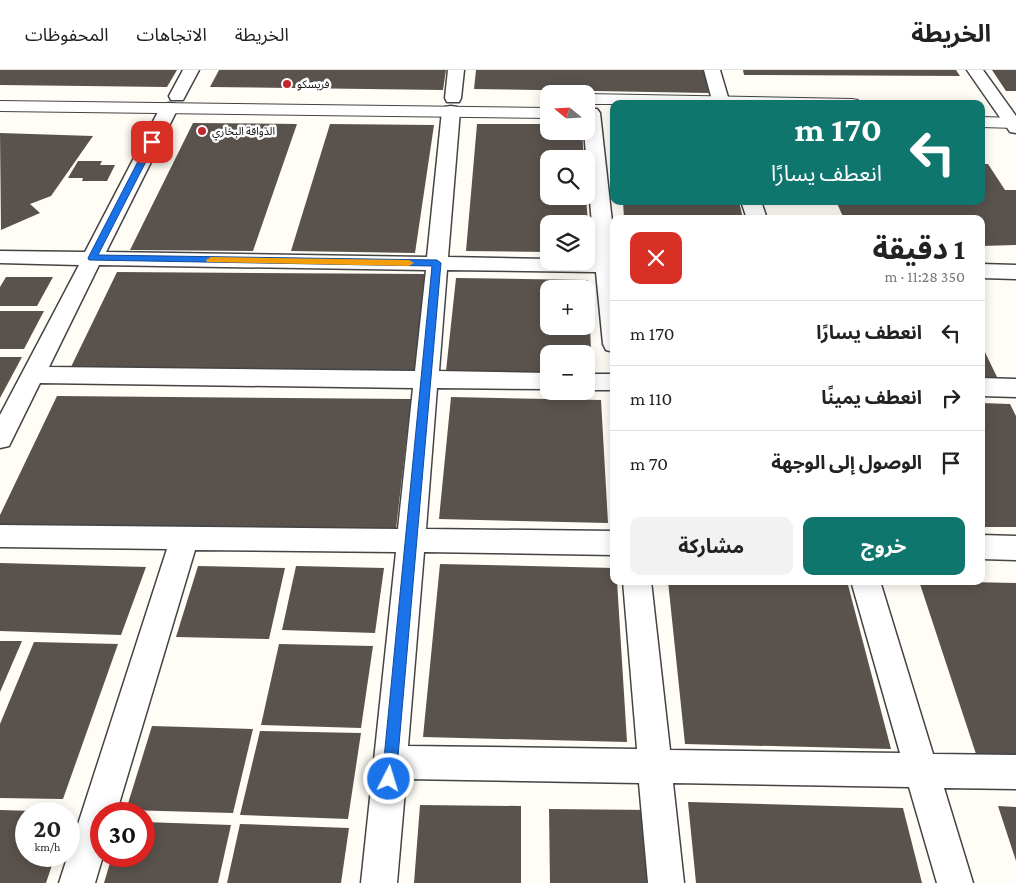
<!DOCTYPE html>
<html lang="ar">
<meta charset="utf-8">
<style>
:root{--surface:#fff;--page:#f2f2f2;--text:#222;--muted:#767676;--line:#e0e0e0;--accent:#0f766e}
body{margin:0;font-family:"Crimson Pro","Noto Sans Arabic",serif;background:var(--page);color:var(--text);direction:rtl;height:100vh;display:flex;flex-direction:column;font-size:19px;white-space:nowrap}
*{box-sizing:border-box;margin:0}
p{font-size:16px;color:var(--muted)}
.icon{flex:none;width:28px;height:28px;fill:none;stroke:currentColor;stroke-width:2;stroke-linecap:round;stroke-linejoin:round}
.map{position:relative;flex:1;overflow:hidden;direction:ltr}
.side{position:absolute;left:610px;top:145px;width:375px;height:370px;display:flex;flex-direction:column;background:var(--surface);border-radius:10px;box-shadow:0 2px 12px #0003;direction:rtl}
.side>*{flex:none}
.hud{position:absolute;left:610px;top:30px;width:375px;height:105px;border-radius:10px;box-shadow:0 2px 12px #0003;direction:rtl;background:#0f766e;color:#fff;overflow:hidden}
.needle{width:32px;rotate:288deg}
.tools{position:absolute;left:540px;top:15px;display:grid;gap:10px}
.tools a{display:grid;place-items:center;width:55px;height:55px;border-radius:10px;background:var(--surface);box-shadow:0 2px 12px #0003;font-size:25px}
.speed{position:absolute;left:15px;top:732px;display:flex;gap:10px;font-size:25px;font-weight:700;text-align:center}
.speed>*{display:grid;place-content:center;width:65px;height:65px;border-radius:50%;background:var(--surface);box-shadow:0 2px 12px #0003;line-height:1}
.speed small{font-size:12px;font-weight:400}
.speed .limit{border:8px solid #d22;background:#fff;color:#111}
.pin{position:absolute;display:grid;place-items:center;width:42px;height:42px;color:#fff;margin:-21px;border-radius:10px;box-shadow:0 2px 8px #0006}
.me{position:absolute;width:55px;margin:-28px;rotate:5deg;stroke-linejoin:round;filter:drop-shadow(0 0 4px #0008)}
.turn{display:flex;align-items:center;gap:18px;height:105px;padding:0 20px;font-size:22px}
.turn .icon{width:65px;height:65px;stroke-width:2.5}
.turn b{display:block;font-size:35px;line-height:42px}
.round{display:grid;place-items:center;flex:none;width:52px;height:52px;border-radius:10px;background:var(--page)}
.head{display:flex;align-items:center;justify-content:space-between;height:85px;padding:0 20px}
h1{font-size:30px;font-weight:700;line-height:38px}
.action{display:flex;gap:10px;margin-top:auto;padding:10px 20px}
.action a{flex:1;height:58px;border-radius:10px;background:var(--accent);color:#fff;font-size:20px;font-weight:700;line-height:58px;text-align:center}
.action a+a{background:var(--page);color:var(--text)}
ul{padding:0;list-style:none}
li{display:flex;align-items:center;gap:15px;height:65px;padding:0 20px;border-top:1px solid var(--line)}
li div{flex:1}
li b{display:block;font-size:19px}
li em{font-style:normal}
header{display:flex;align-items:center;gap:30px;box-sizing:border-box;height:70px;padding:0 25px;background:var(--surface);border-bottom:1px solid var(--line)}
header strong{font-size:24px}
nav{display:flex;gap:28px;margin-inline-start:auto;font-size:18px}
.map>svg:first-child{display:block}
</style>
<header>
<strong>الخريطة</strong>
<nav><a>الخريطة</a><a>الاتجاهات</a><a>المحفوظات</a></nav>
</header>
<div class="map">
<svg width="1016" height="813" viewBox="0 0 1016 813">
<rect width="100%" height="100%" fill="#fffdf5"/>
<g fill="#5a524d" fill-rule="evenodd">
<polygon points="0,0 177,0 167,17 0,15"/>
<polygon points="219,0 446,0 443,20 210,17"/>
<polygon points="476,0 704,0 709,23 474,19"/>
<polygon points="743,0 956,0 960,6 744,5"/>
<polygon points="992,0 1016,0 1016,21 1006,21"/>
<polygon points="193,53 297,54 253,181 130,180"/>
<polygon points="330,54 434,55 415,183 291,181"/>
<polygon points="477,54 549,54 549,61 582,61 584,89 549,89 549,126 586,126 588,154 549,154 549,182 466,181"/>
<polygon points="0,63 93,66 51,126 30,134 40,143 1,160"/>
<polygon points="78,91 102,91 100,95 115,95 107,111 82,111 83,108 68,108"/>
<polygon points="981,94 988,94 1005,120 1016,120 1016,175 981,176 981,149 844,149 836,131 981,131"/>
<polygon points="623,131 739,131 743,149 624,149"/>
<polygon points="586,156 588,156 589,182 586,182"/>
<polygon points="117,202 426,204 414,302 70,299"/>
<polygon points="6,207 53,207 37,236 0,236 0,217"/>
<path d="M456,208L588,210L592,304H586V284H549V303L446,301ZM549,219H586V256H549Z"/>
<polygon points="0,241 44,241 24,279 0,279"/>
<polygon points="981,274 997,307 981,307"/>
<polygon points="0,287 22,287 0,328"/>
<polygon points="57,326 411,329 396,459 0,456 0,445"/>
<polygon points="451,327 601,330 608,453 439,449"/>
<polygon points="981,333 1010,334 1016,346 1016,457 981,457"/>
<polygon points="0,493 146,497 121,565 0,561"/>
<polygon points="440,494 614,498 614,511 617,511 627,672 423,667"/>
<polygon points="198,496 285,498 269,569 176,567"/>
<polygon points="296,496 384,498 375,563 282,560"/>
<polygon points="668,511 847,511 891,679 685,674"/>
<polygon points="919,511 1016,513 1016,691 978,690"/>
<polygon points="0,571 22,571 0,622"/>
<polygon points="34,572 118,574 63,729 0,728 0,654"/>
<polygon points="279,574 373,576 361,658 261,655"/>
<polygon points="152,656 253,659 233,743 126,740"/>
<polygon points="260,661 361,663 348,749 240,745"/>
<polygon points="688,732 903,738 922,813 696,813"/>
<polygon points="420,735 521,736 521,813 414,813"/>
<polygon points="998,736 1016,737 1016,791"/>
<polygon points="549,739 651,740 657,813 550,813"/>
<polygon points="0,740 70,742 70,744 26,744 26,786 55,786 46,813 0,813"/>
<polygon points="144,752 231,755 218,813 104,813 112,786 144,786"/>
<polygon points="240,754 349,758 341,813 227,813"/>
</g>
<g fill="none" stroke-linecap="round" stroke-linejoin="round">
<g stroke="#444" stroke-width="3">
<g id="minor">
<polygon points="183,0 199,0 183,30 171,30 169,26"/>
<polygon points="448,0 464,0 461,28 459,32 447,32 445,28"/>
<polygon points="704,0 720,0 730,34 713,34"/>
<polygon points="967,0 983,0 1016,46 1016,63 1010,62"/>
<path d="M169,33L175,34L178,38L106,182L427,187L442,41L445,37L451,36L457,37L460,41L448,187L549,189V191H586V189H595L584,61H586V39H597L600,43L614,170V282L606,280L603,274L596,202L447,200L439,301L549,303V319L437,318L426,459L614,461V485L424,482L408,676L637,679L623,511H651L670,680L900,683L851,511H880L933,684L1016,685V719L944,718L973,813H937L909,717L673,713L684,813H648L639,713L406,709L397,813H361L396,482L195,480L116,744H101V786H103L95,813H59L167,479L0,477V455L398,459L413,318L40,313L9,376L0,378V345L79,195L0,193V181L85,182L160,38L163,34ZM99,195L426,200L415,301L49,297Z"/>
<polygon points="741,131 761,131 767,149 747,149"/>
<polygon points="981,194 1016,195 1016,209 981,208"/>
<rect x="586" y="304" width="28" height="16"/>
<polygon points="981,308 1016,309 1016,327 981,326"/>
<polygon points="981,465 1016,466 1016,490 981,489"/>
</g>
</g>
<g stroke="#444" stroke-width="2">
<g id="tertiary">
<polygon points="586,24 852,29 858,30 861,34 586,34"/>
<polygon points="0,31 549,38 549,48 0,41"/>
<polygon points="981,47 1016,48 1016,58 981,57"/>
</g>
</g>
<use href="#minor" fill="#fff" fill-rule="evenodd"/>
<use href="#tertiary" fill="#fff" fill-rule="evenodd"/>
</g>
<polygon fill="#1a73e8" stroke="#114b97" points="152,69 156,72 98,185 437,190 441,193 396,709 394,714 389,717 384,714 382,709 432,196 89,190 88,188 148,72"/>
<polygon fill="#f59e0b" points="211,187 409,190 414,193 409,196 207,192 206,190"/>
<g fill="#c4262e" stroke="#fff" stroke-width="2">
<circle cx="287" cy="14" r="5"/>
<circle cx="202" cy="61" r="5"/>
</g>
<g text-anchor="middle" stroke-width="5" stroke-linejoin="round" paint-order="stroke">
<g font-size="11" fill="#111" stroke="#fff" text-anchor="start">
<text x="297" y="18">فريسكو</text>
<text x="212" y="65">الذواقة البخاري</text>
</g>
</g>
</svg>
<div class="tools">
<a><svg class="needle" viewBox="-14 -14 28 28"><path d="M0-13l5 13h-10z" fill="#e53935"/><path d="M0 13l5-13h-10z" fill="#767676"/></svg></a>
<a><svg class="icon" aria-label="search" viewBox="0 0 24 24"><circle cx="10" cy="10" r="6"/><path d="M15 15l6 6"/></svg></a>
<a><svg class="icon" aria-label="layers" viewBox="0 0 24 24"><path d="M12 4l9 5-9 5-9-5zM3 14l9 5 9-5"/></svg></a>
<a>+</a>
<a>−</a>
</div>
<div class="speed"><div>20<small>km/h</small></div><div class="limit">30</div></div>
<div class="pin" style="left:152px;top:72px;background:#d93025"><svg class="icon" aria-label="arrive" viewBox="0 0 24 24"><path d="M6 21V4h12l-3 4 3 4H6"/></svg></div>
<svg class="me" style="left:389px;top:709px" viewBox="-20 -20 40 40"><circle r="17" fill="#1a73e8" stroke="#fff" stroke-width="3"/><path d="M0-11L8 9 0 5-8 9z" fill="#fff"/></svg>
<div class="hud">
<div class="turn"><svg class="icon" aria-label="left" viewBox="0 0 24 24"><path d="M17 20v-9H6M10 6l-5 5 5 5"/></svg><div><b>170 m</b>انعطف يسارًا</div></div>
</div>
<section class="side">
<div class="head"><div><h1>1 دقيقة</h1><p>350 m · 11:28</p></div><a class="round" style="background:#d93025;color:#fff"><svg class="icon" aria-label="close" viewBox="0 0 24 24"><path d="M6 6l12 12M18 6L6 18"/></svg></a></div>
<ul>
<li><svg class="icon" aria-label="left" viewBox="0 0 24 24"><path d="M17 20v-9H6M10 6l-5 5 5 5"/></svg><div><b>انعطف يسارًا</b></div><em>170 m</em></li>
<li><svg class="icon" aria-label="right" viewBox="0 0 24 24"><path d="M7 20v-9h11M14 6l5 5-5 5"/></svg><div><b>انعطف يمينًا</b></div><em>110 m</em></li>
<li><svg class="icon" aria-label="arrive" viewBox="0 0 24 24"><path d="M6 21V4h12l-3 4 3 4H6"/></svg><div><b>الوصول إلى الوجهة</b></div><em>70 m</em></li>
</ul>
<div class="action"><a>خروج</a><a>مشاركة</a></div>
</section>
</div>
